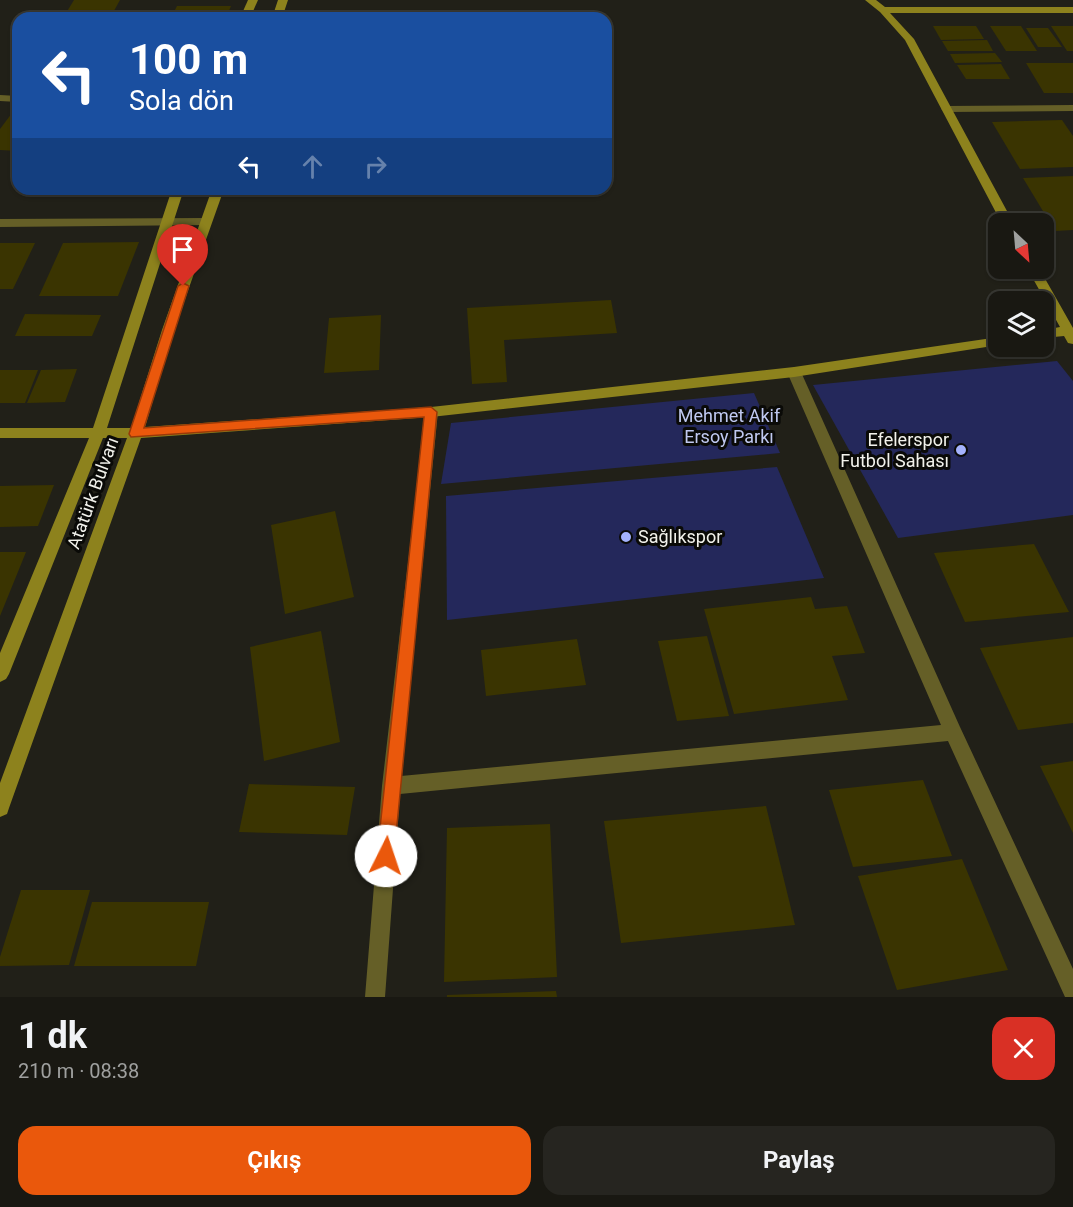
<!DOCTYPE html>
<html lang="tr">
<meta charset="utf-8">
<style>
:root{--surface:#191812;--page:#262520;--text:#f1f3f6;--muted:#9fa09f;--line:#373732;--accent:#ea580c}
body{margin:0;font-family:Roboto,sans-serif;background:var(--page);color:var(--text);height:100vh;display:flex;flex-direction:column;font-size:22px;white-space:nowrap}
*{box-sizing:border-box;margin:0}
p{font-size:20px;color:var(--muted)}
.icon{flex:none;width:33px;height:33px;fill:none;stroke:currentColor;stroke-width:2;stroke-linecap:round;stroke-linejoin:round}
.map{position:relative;height:997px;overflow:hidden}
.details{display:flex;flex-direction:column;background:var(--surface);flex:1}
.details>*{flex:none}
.hud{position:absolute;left:12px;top:12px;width:600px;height:183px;border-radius:18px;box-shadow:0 2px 4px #0004,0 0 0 2px var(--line);background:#1a4fa0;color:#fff;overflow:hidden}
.needle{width:39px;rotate:154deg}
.controls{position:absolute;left:988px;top:213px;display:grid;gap:12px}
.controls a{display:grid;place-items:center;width:66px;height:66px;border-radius:12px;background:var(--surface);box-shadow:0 2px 4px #0004,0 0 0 2px var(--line);font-size:30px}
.pin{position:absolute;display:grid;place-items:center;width:51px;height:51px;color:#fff;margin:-62px -26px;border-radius:50% 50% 50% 0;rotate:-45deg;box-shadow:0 0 6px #0007}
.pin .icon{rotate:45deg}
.me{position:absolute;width:66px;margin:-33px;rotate:4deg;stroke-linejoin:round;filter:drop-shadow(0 0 4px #0008)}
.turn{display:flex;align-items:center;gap:21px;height:126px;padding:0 18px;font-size:27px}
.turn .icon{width:78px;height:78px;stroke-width:2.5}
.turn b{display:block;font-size:42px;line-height:51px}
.lanes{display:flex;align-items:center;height:57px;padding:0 18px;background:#0003;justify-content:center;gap:30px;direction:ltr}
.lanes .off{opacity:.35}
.round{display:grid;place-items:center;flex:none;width:63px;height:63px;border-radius:18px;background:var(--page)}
.head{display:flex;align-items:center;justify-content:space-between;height:102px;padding:0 18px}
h1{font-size:36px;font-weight:700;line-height:45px}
.action{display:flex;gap:12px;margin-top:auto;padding:12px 18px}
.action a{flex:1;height:69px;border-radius:18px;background:var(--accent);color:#fff;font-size:24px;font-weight:700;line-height:69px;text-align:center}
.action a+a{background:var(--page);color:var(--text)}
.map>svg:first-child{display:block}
</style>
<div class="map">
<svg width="1073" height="997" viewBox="0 0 1073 997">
<rect width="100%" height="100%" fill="#212018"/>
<g fill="#24285b">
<polygon points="1057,361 1073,381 1073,515 898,538 813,385"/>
<polygon points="754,393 780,453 441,484 451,423"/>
<polygon points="777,467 824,578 447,620 446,496"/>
</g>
<g fill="#3a3401">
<polygon points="74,0 120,0 110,18 63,18"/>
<polygon points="177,6 231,6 226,18 171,18"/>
<polygon points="933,26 976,26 984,39 941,40"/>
<polygon points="990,26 1021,26 1037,51 1006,51"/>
<polygon points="1051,26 1073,26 1073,51 1067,51"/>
<polygon points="1026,28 1048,28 1062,47 1038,47"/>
<polygon points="987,40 993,51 948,51 942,41"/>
<polygon points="995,53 1002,62 955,63 950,54"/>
<polygon points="1026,63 1073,63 1073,93 1044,93"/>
<polygon points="1001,64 1010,79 966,79 957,65"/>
<polygon points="12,113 18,113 18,151 0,150 0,129"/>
<polygon points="1062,120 1073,136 1073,167 1020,169 992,122"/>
<polygon points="1073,176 1073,230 1055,231 1023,178"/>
<polygon points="139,242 118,296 39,296 63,243"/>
<polygon points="0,243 35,243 13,289 0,289"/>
<polygon points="611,300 617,333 504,340 507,382 472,384 467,308"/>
<polygon points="25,314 101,315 92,336 15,336"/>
<polygon points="381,315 379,370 324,373 329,318"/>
<polygon points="77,369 65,402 27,403 41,370"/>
<polygon points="0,370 38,370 25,403 0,403"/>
<polygon points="54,485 38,526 0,527 0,486"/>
<polygon points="335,511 354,597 285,614 271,525"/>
<polygon points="1034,544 1069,612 965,622 934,553"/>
<polygon points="0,552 26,552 0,616"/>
<polygon points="811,597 815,609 847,606 865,653 832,656 848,700 734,714 704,609"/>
<polygon points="321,631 340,742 264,761 250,647"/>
<polygon points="707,636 729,716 677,721 658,641"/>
<polygon points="1073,637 1073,723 1018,730 980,648"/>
<polygon points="577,639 586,685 486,696 481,650"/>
<polygon points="1073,761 1073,833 1040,766"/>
<polygon points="923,780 952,856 853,867 829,790"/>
<polygon points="249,784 355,787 347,835 239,832"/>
<polygon points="766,806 795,925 621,943 604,821"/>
<polygon points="550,824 557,977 444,982 447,828"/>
<polygon points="962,859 1008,970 897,990 858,876"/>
<polygon points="21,890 90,890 69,965 0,966 0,957"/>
<polygon points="92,902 209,902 196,966 74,966"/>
<polygon points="556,991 557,997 447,997 447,995"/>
</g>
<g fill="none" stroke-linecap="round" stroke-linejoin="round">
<g fill="#655f27" fill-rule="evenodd">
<polygon points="0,95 18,96 18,102 0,101"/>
<polygon points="1073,105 1073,111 946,112 941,109 946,106"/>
<polygon points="206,218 210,219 210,225 0,227 0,219"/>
<polygon points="794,367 801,372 960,727 1073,969 1073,997 1065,997 948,741 400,794 385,997 365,997 382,786 426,408 431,407 438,412 401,776 941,725 787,372"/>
</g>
<g fill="#8d821d" fill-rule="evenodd">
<polygon points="248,0 258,0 250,18 240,18"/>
<polygon points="278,0 288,0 282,18 272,18"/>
<polygon points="865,0 876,0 885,7 1073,7 1073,13 890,13 914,39 1014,224 1002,224 905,40 880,12"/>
<polygon points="172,189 184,189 107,428 131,428 162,330 212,189 224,189 174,330 145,427 431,407 794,367 999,337 999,345 794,377 431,417 141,438 9,808 7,814 0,817 0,783 127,438 103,438 9,674 6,679 0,682 0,653 89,438 0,438 0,428 93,428"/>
<polygon points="1027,268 1039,268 1073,328 1073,344 1068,343 1064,336 1044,338 1044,330 1060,327"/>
</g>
</g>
<polygon fill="#ea580c" stroke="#983908" stroke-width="1.5" points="183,283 189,286 144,428 431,407 437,412 394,856 392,863 386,865 379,863 377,856 424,417 131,437 129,434 178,286"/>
<g fill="#a4b2fc" stroke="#0a0a07" stroke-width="2">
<circle cx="961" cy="450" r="6"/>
<circle cx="626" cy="537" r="6"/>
</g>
<g text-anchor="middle" stroke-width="6" stroke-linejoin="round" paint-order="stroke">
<g font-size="18" fill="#c0c9f1" stroke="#0a0a07">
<text x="729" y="422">Mehmet Akif<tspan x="729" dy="21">Ersoy Parkı</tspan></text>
</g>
<g font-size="18" fill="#f2f2ec" stroke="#0a0a07" text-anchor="end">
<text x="949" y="446">Efelerspor<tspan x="949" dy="21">Futbol Sahası</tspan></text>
<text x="638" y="543" text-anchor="start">Sağlıkspor</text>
</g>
<g font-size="18" fill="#f2f2ec" stroke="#0a0a07">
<text transform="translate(93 493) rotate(-70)" y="6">Atatürk Bulvarı</text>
</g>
</g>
</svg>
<div class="controls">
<a><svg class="needle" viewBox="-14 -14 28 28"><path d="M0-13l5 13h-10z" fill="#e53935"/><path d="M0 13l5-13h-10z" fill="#9fa09f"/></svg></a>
<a><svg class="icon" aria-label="layers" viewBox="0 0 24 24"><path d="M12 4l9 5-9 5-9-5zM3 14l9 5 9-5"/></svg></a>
</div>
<div class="pin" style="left:183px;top:286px;background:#d93025"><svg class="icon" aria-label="arrive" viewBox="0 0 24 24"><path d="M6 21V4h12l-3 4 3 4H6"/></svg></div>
<svg class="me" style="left:386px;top:856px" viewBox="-20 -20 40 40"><circle r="19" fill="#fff"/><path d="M0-13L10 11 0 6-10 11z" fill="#ea580c"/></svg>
<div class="hud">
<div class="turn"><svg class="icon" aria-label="left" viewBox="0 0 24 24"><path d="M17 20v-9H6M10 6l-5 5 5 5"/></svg><div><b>100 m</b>Sola dön</div></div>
<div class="lanes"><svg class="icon" aria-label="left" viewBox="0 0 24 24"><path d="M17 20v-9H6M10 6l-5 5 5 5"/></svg><svg class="icon off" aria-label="ahead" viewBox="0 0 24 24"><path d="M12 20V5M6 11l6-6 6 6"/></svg><svg class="icon off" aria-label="right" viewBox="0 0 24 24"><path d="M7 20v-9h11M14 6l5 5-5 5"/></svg></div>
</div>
</div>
<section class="details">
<div class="head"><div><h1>1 dk</h1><p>210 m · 08:38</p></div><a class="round" style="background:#d93025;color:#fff"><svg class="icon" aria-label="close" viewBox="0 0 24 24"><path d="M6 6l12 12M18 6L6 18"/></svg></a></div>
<div class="action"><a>Çıkış</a><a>Paylaş</a></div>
</section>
